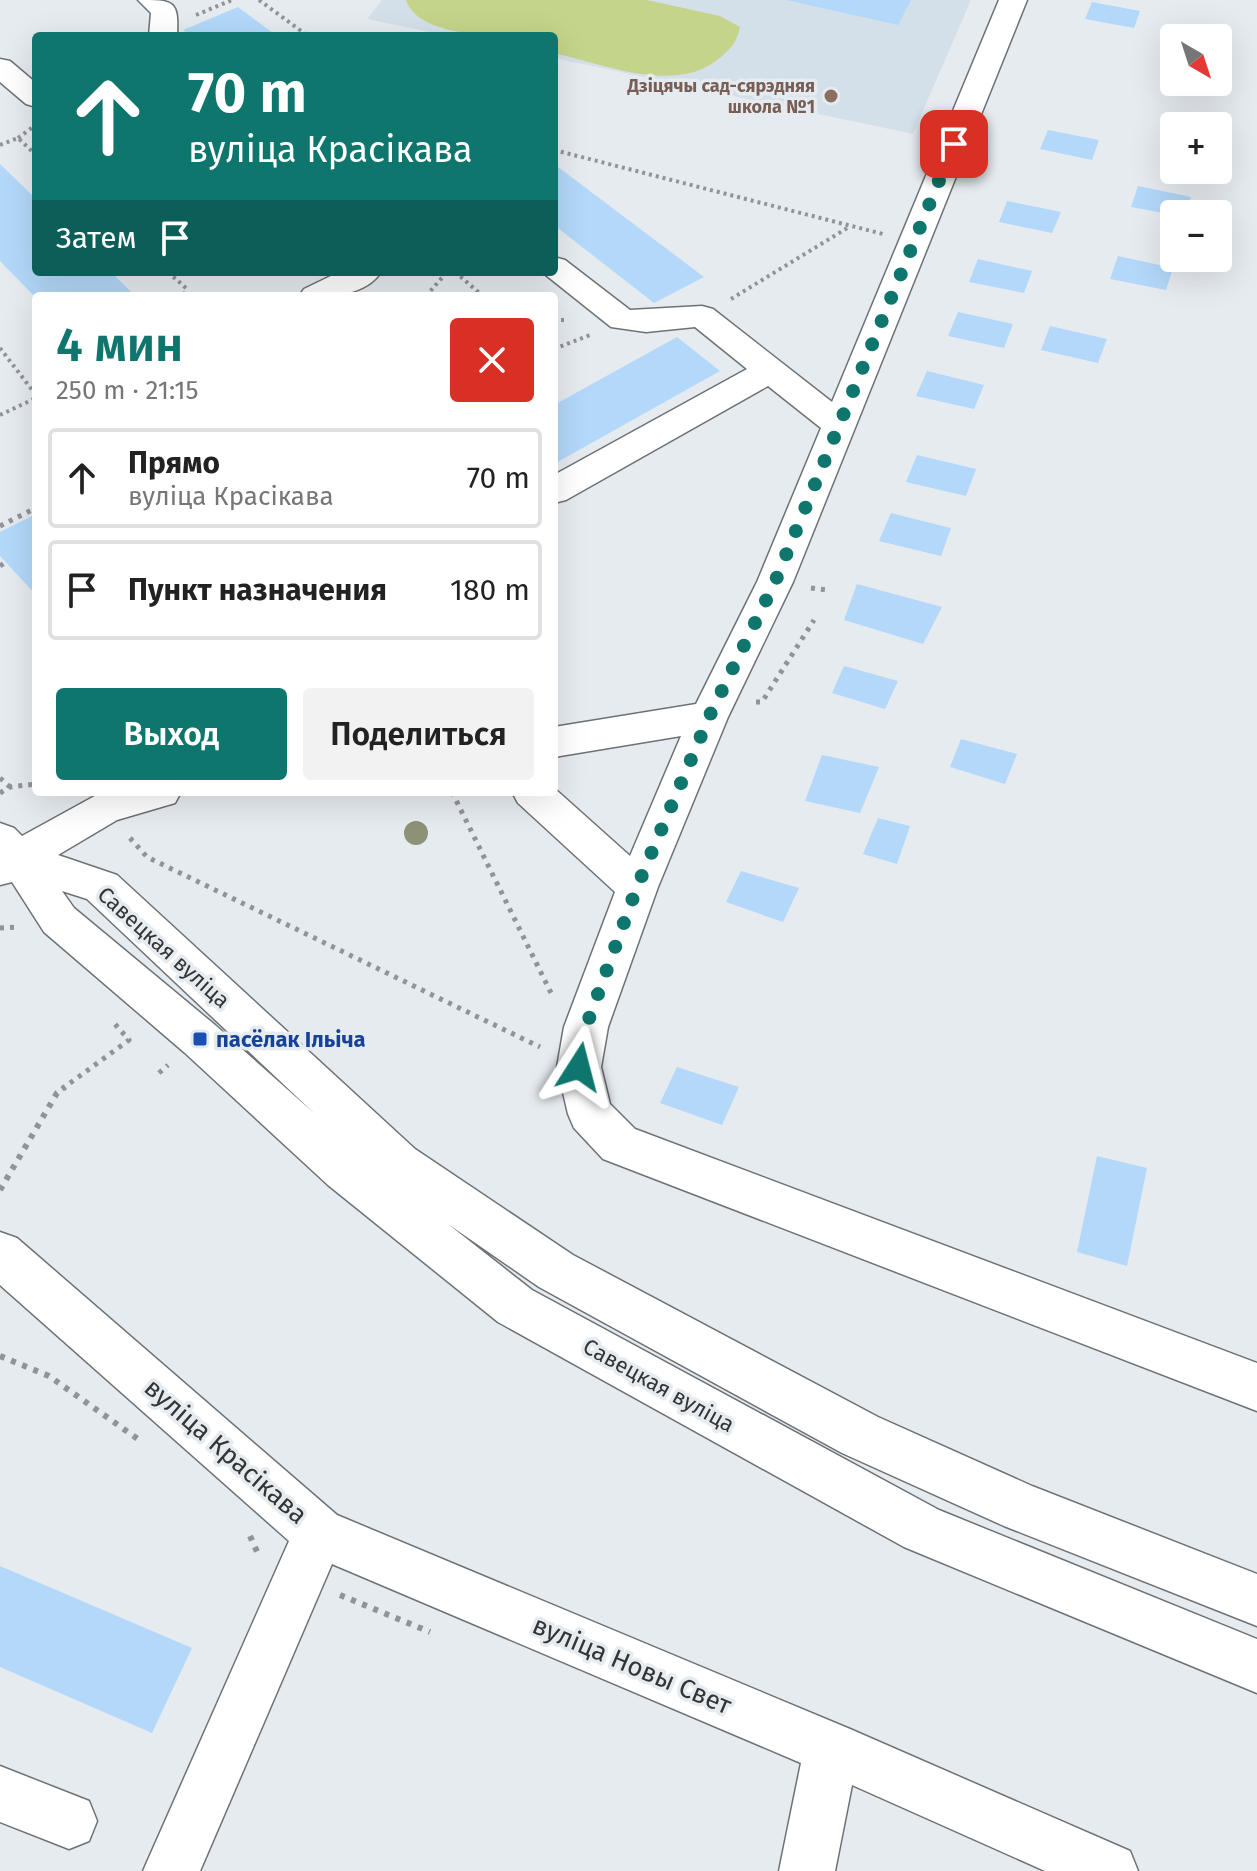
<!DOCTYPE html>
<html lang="ru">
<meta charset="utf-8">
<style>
:root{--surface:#fff;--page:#f2f2f2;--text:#222;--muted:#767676;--line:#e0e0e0;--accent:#0f766e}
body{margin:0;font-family:"Fira Sans",sans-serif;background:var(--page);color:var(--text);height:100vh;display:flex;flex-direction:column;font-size:30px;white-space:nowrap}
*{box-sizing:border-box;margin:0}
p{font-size:26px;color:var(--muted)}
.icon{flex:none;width:44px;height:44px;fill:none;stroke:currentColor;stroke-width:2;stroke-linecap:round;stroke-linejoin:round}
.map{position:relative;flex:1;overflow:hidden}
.panel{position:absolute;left:32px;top:292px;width:526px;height:504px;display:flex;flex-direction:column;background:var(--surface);border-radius:8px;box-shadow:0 8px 32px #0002}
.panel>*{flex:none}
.guide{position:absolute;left:32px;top:32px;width:526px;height:244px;border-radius:8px;box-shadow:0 8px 32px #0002;background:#0f766e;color:#fff;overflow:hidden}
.needle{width:52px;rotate:141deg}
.fabs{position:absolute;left:1160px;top:24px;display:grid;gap:16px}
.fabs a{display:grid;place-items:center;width:72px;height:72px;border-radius:8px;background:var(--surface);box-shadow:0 8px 32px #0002;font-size:40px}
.pin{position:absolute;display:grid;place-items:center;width:68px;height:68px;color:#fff;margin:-34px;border-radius:16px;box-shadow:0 4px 12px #0006}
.me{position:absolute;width:88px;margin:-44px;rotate:9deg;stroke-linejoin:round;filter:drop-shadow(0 0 6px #0008)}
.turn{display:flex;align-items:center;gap:28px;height:168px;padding:0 24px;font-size:36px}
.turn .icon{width:104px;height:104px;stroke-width:2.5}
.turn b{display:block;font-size:56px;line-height:68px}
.then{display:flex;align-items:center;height:76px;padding:0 24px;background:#0003;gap:16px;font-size:30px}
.round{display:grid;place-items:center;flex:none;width:84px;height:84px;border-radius:8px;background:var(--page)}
.summary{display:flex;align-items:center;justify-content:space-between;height:136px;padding:0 24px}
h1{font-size:48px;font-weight:600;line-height:60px;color:var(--accent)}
.action{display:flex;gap:16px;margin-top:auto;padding:16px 24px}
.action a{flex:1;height:92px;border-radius:8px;background:var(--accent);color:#fff;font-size:32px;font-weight:600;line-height:92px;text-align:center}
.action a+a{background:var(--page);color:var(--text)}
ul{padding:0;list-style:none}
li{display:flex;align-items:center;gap:24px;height:100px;margin:0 16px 12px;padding:0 8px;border:4px solid var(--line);border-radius:8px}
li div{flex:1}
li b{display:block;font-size:30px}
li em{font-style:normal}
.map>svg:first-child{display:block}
</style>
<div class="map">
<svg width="1257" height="1871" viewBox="0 0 1257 1871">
<rect width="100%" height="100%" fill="#e6ebf0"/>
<polygon fill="#d4e0e9" points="382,0 971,0 913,134 554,58 554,36 449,36 367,19"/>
<path fill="#c4d48a" d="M406,0H647L720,16L740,27C737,42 732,47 721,57C677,96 604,64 554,53V36C519,36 419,42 406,0Z"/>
<g fill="#b3d8f9">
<polygon points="786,0 911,0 898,25"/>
<polygon points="1092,2 1140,11 1134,28 1085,19"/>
<polygon points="238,7 277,36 190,36 183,30"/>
<polygon points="1048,130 1099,140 1092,160 1040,149"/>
<polygon points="0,164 36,199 36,272 111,272 135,296 36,296 36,298 0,261"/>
<polygon points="554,164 704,277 654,303 554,225"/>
<polygon points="1138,186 1191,197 1185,214 1174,215 1131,207"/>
<polygon points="1007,201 1061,212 1052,233 999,222"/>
<polygon points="1118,256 1173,268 1166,290 1110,279"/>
<polygon points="978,259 1032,271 1024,293 969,282"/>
<polygon points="958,312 1013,324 1004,348 948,336"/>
<polygon points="1050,326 1107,339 1098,363 1041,350"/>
<polygon points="677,337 720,371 554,464 554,405"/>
<polygon points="927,371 984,385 974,409 916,396"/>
<polygon points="917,455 976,469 966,496 906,482"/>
<polygon points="891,513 951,528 941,556 879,541"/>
<polygon points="36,514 36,595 0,556 0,532"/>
<polygon points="857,584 942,607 923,644 844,620"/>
<polygon points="844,666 898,681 885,709 832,693"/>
<polygon points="961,739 1017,754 1005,784 950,767"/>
<polygon points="822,755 879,767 860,813 805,801"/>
<polygon points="878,818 910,826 897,864 863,854"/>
<polygon points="741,871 799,888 783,922 726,902"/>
<polygon points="677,1067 739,1087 722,1125 660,1103"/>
<polygon points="1097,1156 1147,1168 1127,1266 1077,1252"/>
<polygon points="0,1566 192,1648 152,1733 0,1667"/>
</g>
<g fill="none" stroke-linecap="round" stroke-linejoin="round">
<g stroke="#6d7276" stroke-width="3">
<g id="minor">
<path d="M138,0C174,0 179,0 177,36H149L151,13Z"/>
<polygon points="999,0 1027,0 793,582 728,717 658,887 608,1027 601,1067 610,1104 635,1129 1257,1363 1257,1411 603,1159 574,1128 568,1114 557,1067 564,1027 615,892 518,803 512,792 554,792 554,788 630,856 681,736 554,757 554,727 696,704 757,582 821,428 768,386 566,500 554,503 554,475 747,369 695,327 646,332 611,327 542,272 554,272 554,257 565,260 630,310 702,306 713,309 832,402"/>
<polygon points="0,59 10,61 36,83 36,107 26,104 0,82"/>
<path d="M339,272H381C364,298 326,296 299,296L304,289Z"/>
<path d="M102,792H181L175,803L117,820L58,855L117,875L415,1149L573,1255L878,1417L1032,1486L1257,1574V1626L1004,1526L842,1453L539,1287L448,1224L532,1290L939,1510L1257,1639V1693L904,1547L498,1322L328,1185L185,1053L44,932L12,882L0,885V823L14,828L22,836ZM62,891L87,899L315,1114L215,1025L74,908Z"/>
<polygon points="0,1232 17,1238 337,1515 850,1729 1130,1851 1138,1871 1045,1871 852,1785 835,1871 779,1871 801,1763 332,1564 200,1871 143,1871 289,1541 0,1285"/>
<polygon points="0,1766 89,1801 97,1821 89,1841 69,1849 0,1822"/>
</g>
</g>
<g stroke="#909498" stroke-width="4" stroke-dasharray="3 4" stroke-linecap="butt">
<polyline points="259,0 308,36"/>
<polyline points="196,15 232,0"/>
<polyline points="18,138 33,127"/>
<polyline points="0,145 18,138 36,155"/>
<polyline points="554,150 883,234"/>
<polyline points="168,272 186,288 184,296"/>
<polyline points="455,272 483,296"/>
<polyline points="426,296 447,272"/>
<polyline points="731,299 849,227"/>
<polyline points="554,320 567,320"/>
<polyline points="0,348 36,395"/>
<polyline points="554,349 590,335"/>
<polyline points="0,415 36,398"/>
</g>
<g stroke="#909498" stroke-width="5" stroke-dasharray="4 6" stroke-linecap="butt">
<polyline points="0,526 36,508"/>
<polyline points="0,566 6,562"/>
<polyline points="811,588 828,590"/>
<polyline points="756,702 762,702 814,620"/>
<polyline points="0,778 10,787"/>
<polyline points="452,792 553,997"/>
<polyline points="0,793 10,787 36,784"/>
<polyline points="130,838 147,857 540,1047"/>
<polyline points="0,928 19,927"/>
<polyline points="159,1073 168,1065"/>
<polyline points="62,1089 129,1040 114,1023"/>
</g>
<g stroke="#909498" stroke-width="6" stroke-dasharray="5 7" stroke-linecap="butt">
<polyline points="0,1190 57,1093 65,1087"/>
<polyline points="0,1356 49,1376 142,1442"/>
<polyline points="250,1536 259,1556"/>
<polyline points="340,1595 430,1632"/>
</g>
<use href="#minor" fill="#fff" fill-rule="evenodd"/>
</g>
<circle fill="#8b9276" cx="416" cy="833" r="12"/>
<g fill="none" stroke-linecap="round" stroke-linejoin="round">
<polyline stroke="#0f766e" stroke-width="14" stroke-dasharray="0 25.2" points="579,1067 586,1027 637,887 709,717 775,582 954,144"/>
</g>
<circle fill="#8d6e63" stroke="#e6ebf0" stroke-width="3" cx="831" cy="96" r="8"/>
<rect fill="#1a4fb4" stroke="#e6ebf0" stroke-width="3" x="192" y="1031" width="16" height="16" rx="4"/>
<g text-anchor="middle" stroke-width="7" stroke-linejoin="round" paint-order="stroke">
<g font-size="18" font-weight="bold" fill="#785e54" stroke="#e6ebf0" text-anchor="end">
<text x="815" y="92">Дзіцячы сад-сярэдняя<tspan x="815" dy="21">школа №1</tspan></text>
</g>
<g font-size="22" fill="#323436" stroke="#e6ebf0">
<text transform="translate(164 947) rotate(42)" y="8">Савецкая вуліца</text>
<text transform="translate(659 1385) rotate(29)" y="8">Савецкая вуліца</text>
</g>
<g font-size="22" font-weight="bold" fill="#164399" stroke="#e6ebf0" text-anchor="start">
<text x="216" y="1047">пасёлак Ільіча</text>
</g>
<g font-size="26" fill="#323436" stroke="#e6ebf0">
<text transform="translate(226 1451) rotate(41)" y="9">вуліца Красікава</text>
<text transform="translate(632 1665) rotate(23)" y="9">вуліца Новы Свет</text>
</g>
</g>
</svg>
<div class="fabs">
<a><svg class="needle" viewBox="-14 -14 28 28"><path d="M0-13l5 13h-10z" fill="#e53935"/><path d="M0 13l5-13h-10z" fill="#767676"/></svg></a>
<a>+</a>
<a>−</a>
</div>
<div class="pin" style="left:954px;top:144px;background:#d93025"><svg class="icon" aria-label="arrive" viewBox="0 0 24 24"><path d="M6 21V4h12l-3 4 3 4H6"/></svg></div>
<svg class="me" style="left:579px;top:1067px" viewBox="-20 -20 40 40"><path d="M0-17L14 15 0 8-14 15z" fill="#0f766e" stroke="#fff" stroke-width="4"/></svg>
<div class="guide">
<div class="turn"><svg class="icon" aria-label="ahead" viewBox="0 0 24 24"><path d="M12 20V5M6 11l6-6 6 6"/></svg><div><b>70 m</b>вуліца Красікава</div></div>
<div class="then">Затем<svg class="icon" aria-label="arrive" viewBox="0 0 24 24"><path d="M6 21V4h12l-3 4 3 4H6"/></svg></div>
</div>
<section class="panel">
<div class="summary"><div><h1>4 мин</h1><p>250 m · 21:15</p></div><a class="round" style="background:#d93025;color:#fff"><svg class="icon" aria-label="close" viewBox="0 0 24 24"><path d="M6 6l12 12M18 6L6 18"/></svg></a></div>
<ul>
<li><svg class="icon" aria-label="ahead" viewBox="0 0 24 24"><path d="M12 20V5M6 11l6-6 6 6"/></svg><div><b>Прямо</b><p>вуліца Красікава</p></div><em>70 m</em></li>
<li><svg class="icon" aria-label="arrive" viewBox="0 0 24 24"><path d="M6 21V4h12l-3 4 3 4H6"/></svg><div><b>Пункт назначения</b></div><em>180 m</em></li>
</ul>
<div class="action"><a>Выход</a><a>Поделиться</a></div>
</section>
</div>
